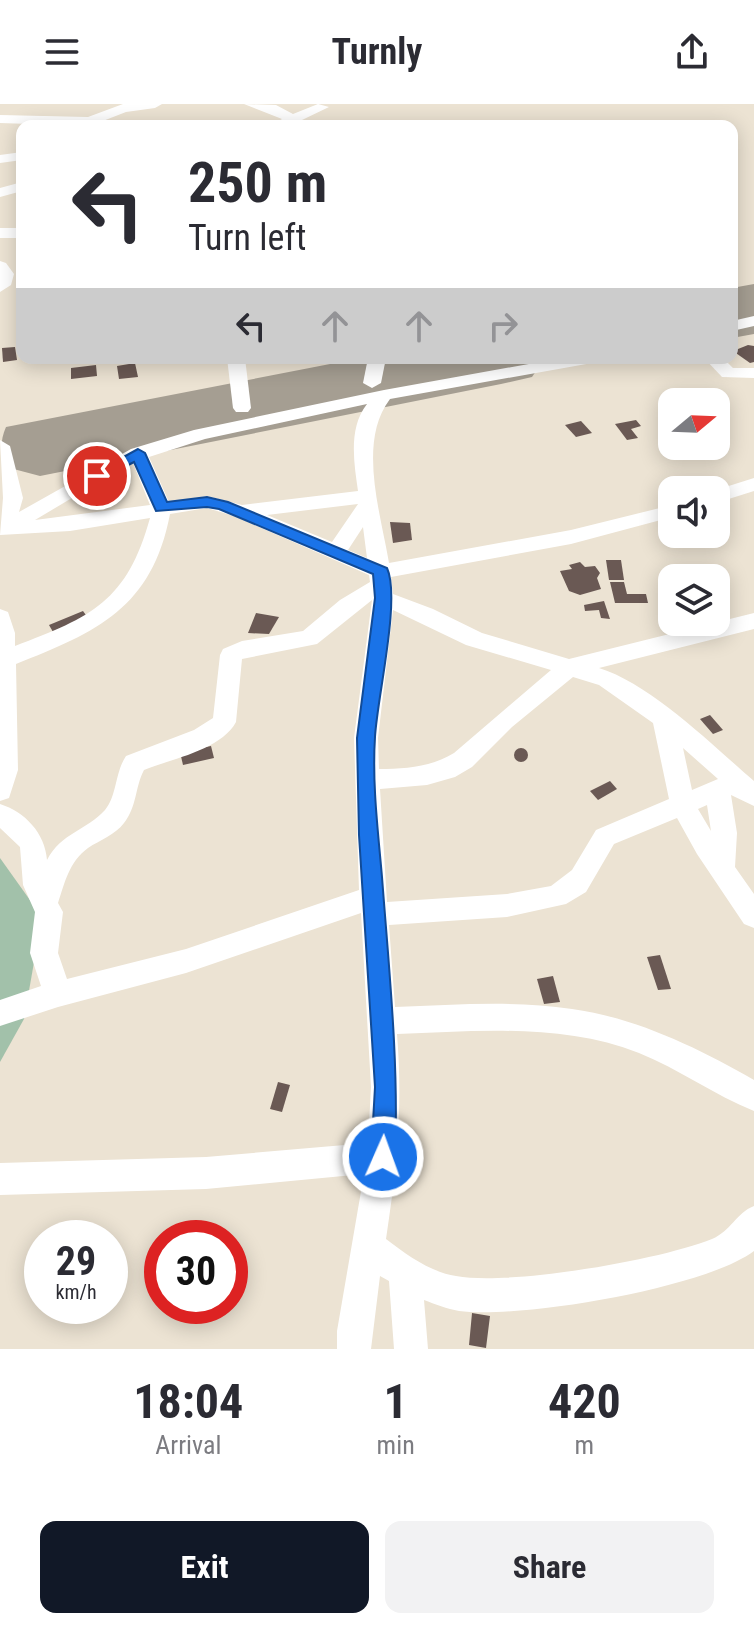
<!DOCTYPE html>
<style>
:root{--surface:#fff;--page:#f2f2f3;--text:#2b2b33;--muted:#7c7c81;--accent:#111827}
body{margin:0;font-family:"Roboto Condensed",sans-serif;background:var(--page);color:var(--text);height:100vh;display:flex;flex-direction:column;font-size:30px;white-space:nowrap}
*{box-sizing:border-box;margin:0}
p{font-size:26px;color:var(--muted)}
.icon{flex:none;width:44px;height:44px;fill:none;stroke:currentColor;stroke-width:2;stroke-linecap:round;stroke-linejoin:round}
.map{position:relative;height:1245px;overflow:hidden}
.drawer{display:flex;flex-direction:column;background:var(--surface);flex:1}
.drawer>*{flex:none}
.guide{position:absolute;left:16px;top:16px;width:722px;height:244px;border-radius:16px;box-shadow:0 4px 20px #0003;background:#fff;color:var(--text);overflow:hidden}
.needle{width:52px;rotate:71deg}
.tools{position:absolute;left:658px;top:284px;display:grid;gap:16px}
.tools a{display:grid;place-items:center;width:72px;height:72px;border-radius:16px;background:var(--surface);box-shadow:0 4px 20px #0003;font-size:40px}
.speed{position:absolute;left:24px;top:1116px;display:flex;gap:16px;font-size:40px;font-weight:700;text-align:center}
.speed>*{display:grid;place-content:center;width:104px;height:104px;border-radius:50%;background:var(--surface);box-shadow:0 4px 20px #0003;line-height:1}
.speed small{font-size:20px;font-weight:400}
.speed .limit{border:12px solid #d22;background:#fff;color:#111}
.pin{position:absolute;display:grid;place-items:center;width:68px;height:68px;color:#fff;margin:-34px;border:4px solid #fff;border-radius:50%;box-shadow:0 2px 8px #0007}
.me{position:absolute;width:88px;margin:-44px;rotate:2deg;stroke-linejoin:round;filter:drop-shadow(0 0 6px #0008)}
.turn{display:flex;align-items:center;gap:28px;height:168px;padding:0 40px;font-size:36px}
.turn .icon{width:104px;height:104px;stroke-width:2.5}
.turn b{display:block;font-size:56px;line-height:68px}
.lanes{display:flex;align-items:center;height:76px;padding:0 40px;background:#0003;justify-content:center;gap:40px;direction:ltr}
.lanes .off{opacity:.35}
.eta{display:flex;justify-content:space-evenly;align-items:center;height:136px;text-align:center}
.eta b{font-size:48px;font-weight:700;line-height:56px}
.primary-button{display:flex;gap:16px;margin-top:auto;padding:16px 40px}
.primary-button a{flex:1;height:92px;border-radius:16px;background:var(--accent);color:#fff;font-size:32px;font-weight:700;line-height:92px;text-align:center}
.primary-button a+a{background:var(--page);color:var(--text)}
header{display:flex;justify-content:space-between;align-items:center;height:104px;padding:0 40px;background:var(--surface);font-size:36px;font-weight:700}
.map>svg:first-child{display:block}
</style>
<header><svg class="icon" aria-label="menu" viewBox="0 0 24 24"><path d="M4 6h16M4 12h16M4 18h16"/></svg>Turnly<svg class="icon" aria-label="share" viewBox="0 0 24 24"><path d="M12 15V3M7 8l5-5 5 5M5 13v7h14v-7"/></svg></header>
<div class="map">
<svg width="754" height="1245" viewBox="0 0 754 1245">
<rect width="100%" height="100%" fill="#ece3d3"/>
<polygon fill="#e3d5bf" points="439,254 523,254 13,354 11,336"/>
<polygon fill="#a2c1aa" points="0,754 42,813 24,915 0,958"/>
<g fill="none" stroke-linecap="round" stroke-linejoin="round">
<g fill="#a59e92" fill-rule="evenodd">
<polygon points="754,180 754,230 732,234 732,184"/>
<path d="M361,254H545L532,273L501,280L40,372L6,363C0,350 0,336 6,323Z"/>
</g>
</g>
<g fill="#6a5954">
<polygon points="748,241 754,242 754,258 750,259 733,247"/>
<polygon points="15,243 17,256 3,258 2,244"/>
<polygon points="135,259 138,273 119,275 117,262"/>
<polygon points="96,261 97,272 71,275 71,264"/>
<polygon points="636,316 641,322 631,325 638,334 627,336 615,320"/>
<polygon points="581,317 592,329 576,333 565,321"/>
<polygon points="390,418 410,419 412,436 393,439"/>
<polygon points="606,456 621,456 624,476 609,476"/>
<polygon points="580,458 585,463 595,462 600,469 597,474 601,485 580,491 569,487 560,467 572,465 569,461"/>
<polygon points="610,478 624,478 627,490 646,490 648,499 615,499"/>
<polygon points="604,497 610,515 601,514 599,506 585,507 584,501"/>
<polygon points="83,507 88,514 53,528 49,521"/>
<polygon points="256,509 279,513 269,530 248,529"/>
<polygon points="710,611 723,626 713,630 700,615"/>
<polygon points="211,642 214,654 183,661 180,648"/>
<circle cx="521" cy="651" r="7"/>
<polygon points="610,677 617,685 598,696 590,687"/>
<polygon points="660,851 671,885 658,886 647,853"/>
<polygon points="553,872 560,898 544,900 537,875"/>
<polygon points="278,978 290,981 282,1008 270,1005"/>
<polygon points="472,1209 490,1212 486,1244 469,1241"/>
</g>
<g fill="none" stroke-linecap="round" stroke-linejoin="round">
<g fill="#fff" fill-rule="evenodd">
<polygon points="123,0 162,0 155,4 126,8 90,22 0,19 0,11 88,13"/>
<polygon points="244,0 276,1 293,10 318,0 329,3 302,16 310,22 279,22 276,19 282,15"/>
<polygon points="22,48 22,56 0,59 0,51"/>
<polygon points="22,78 22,87 0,93 0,84"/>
<rect x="0" y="124" width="22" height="10"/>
<polygon points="0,157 6,159 14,170 11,181 0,188"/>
<polygon points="754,212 754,222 732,227 732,217"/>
<polygon points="227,254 245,254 251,304 248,308 236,308 233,304"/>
<polygon points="368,254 386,254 381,279 372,284 363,279"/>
<path d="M562,254H601L592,259L390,295C357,338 381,410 389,459L571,426L672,401V413L571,440L391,473L393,490L433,505L482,529L569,555L754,509V525L599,564C651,580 712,641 754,677V702L731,691L737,729L735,763L754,790V824L744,820L697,750L677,714L614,740L586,788L566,800L507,813L389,821L395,903C454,901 514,896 572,905C637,914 698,944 754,976V1007C714,991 679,965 639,949C562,919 478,927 397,930C403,1004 397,1063 386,1135C407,1151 430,1168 456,1172C510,1182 660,1156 712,1135C731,1127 736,1109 754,1102V1147C705,1184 521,1215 459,1207C447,1205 435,1200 424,1196L428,1245H394L389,1177L380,1172L371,1245H337V1227L364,1070L206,1085L0,1091V1059L206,1053L368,1039L371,983L361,809L186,869L58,903L0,922V896L41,882L30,849L35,808L23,781L20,743L0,724V700C25,708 45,729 47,756C61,729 87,726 105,706C117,692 115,668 126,652L194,626L213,614L220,551L223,545L242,537L303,527L340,496L370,478L369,471L234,412L207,404L170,410C152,504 97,528 16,560L18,666L9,694L0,697V505L8,508L15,529V542C92,513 127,497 150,414L70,427L0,431L3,394L0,336L10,342L23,394L19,408L131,345L194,326L384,286ZM367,300C348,324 354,359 358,387L242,401L207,392L169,398L149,353L205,335ZM133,359L150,401L35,416L124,363ZM358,400L332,438L267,411ZM363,423L367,454L348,446ZM372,496L354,634L359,786L186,845L67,875L58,849L63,808L58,799C65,778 69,758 88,744C100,736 115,731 124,719C137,703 135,683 144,666C171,655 221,646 236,618L242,555L317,540ZM393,506L466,541L551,566L454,649C431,663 406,665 379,665L378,634ZM573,573L599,581L653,619L669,695L596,726L572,766L551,782L507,790L387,798L380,685L427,681L455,673L472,663L512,623ZM683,644L718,675L692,686ZM707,701L711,727L698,705Z"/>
<polygon points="704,254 723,254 733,264 754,264 754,274 722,273"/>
<polygon points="754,374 754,387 716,399 716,386"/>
</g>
</g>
<path fill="#1a73e8" stroke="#114b97" stroke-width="2" d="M138,345L145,349L167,398L207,393L228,398L387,464C401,495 377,594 375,633C372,679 378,727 382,773C389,866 399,959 395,1053L392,1061L383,1064L375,1061L371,1053L375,983L359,731L357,634L375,494L373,470L219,405L207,403L156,407L134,358L102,375L97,377L89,372Z"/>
</svg>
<div class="tools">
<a><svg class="needle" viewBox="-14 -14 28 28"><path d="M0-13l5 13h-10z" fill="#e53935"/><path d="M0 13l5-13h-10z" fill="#7c7c81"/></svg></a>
<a><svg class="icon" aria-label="sound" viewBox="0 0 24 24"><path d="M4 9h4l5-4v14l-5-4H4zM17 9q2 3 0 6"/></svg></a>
<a><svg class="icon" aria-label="layers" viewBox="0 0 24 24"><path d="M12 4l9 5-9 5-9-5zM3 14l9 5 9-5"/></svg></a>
</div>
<div class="speed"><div>29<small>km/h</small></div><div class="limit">30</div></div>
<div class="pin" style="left:97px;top:372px;background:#d93025"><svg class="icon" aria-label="arrive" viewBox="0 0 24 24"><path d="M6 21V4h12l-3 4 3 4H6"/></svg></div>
<svg class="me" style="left:383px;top:1053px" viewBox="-20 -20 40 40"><circle r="17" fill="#1a73e8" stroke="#fff" stroke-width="3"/><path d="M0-11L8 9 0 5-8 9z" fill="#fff"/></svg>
<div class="guide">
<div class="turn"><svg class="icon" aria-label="left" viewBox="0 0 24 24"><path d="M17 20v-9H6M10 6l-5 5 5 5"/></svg><div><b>250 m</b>Turn left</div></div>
<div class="lanes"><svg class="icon" aria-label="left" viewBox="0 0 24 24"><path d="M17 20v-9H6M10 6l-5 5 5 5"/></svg><svg class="icon off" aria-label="ahead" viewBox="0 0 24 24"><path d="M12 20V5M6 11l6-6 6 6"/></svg><svg class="icon off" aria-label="ahead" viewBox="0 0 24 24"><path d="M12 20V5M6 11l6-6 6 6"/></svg><svg class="icon off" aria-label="right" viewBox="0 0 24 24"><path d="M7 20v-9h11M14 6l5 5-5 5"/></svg></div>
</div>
</div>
<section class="drawer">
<div class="eta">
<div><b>18:04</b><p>Arrival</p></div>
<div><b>1</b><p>min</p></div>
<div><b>420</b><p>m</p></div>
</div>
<div class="primary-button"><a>Exit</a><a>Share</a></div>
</section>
